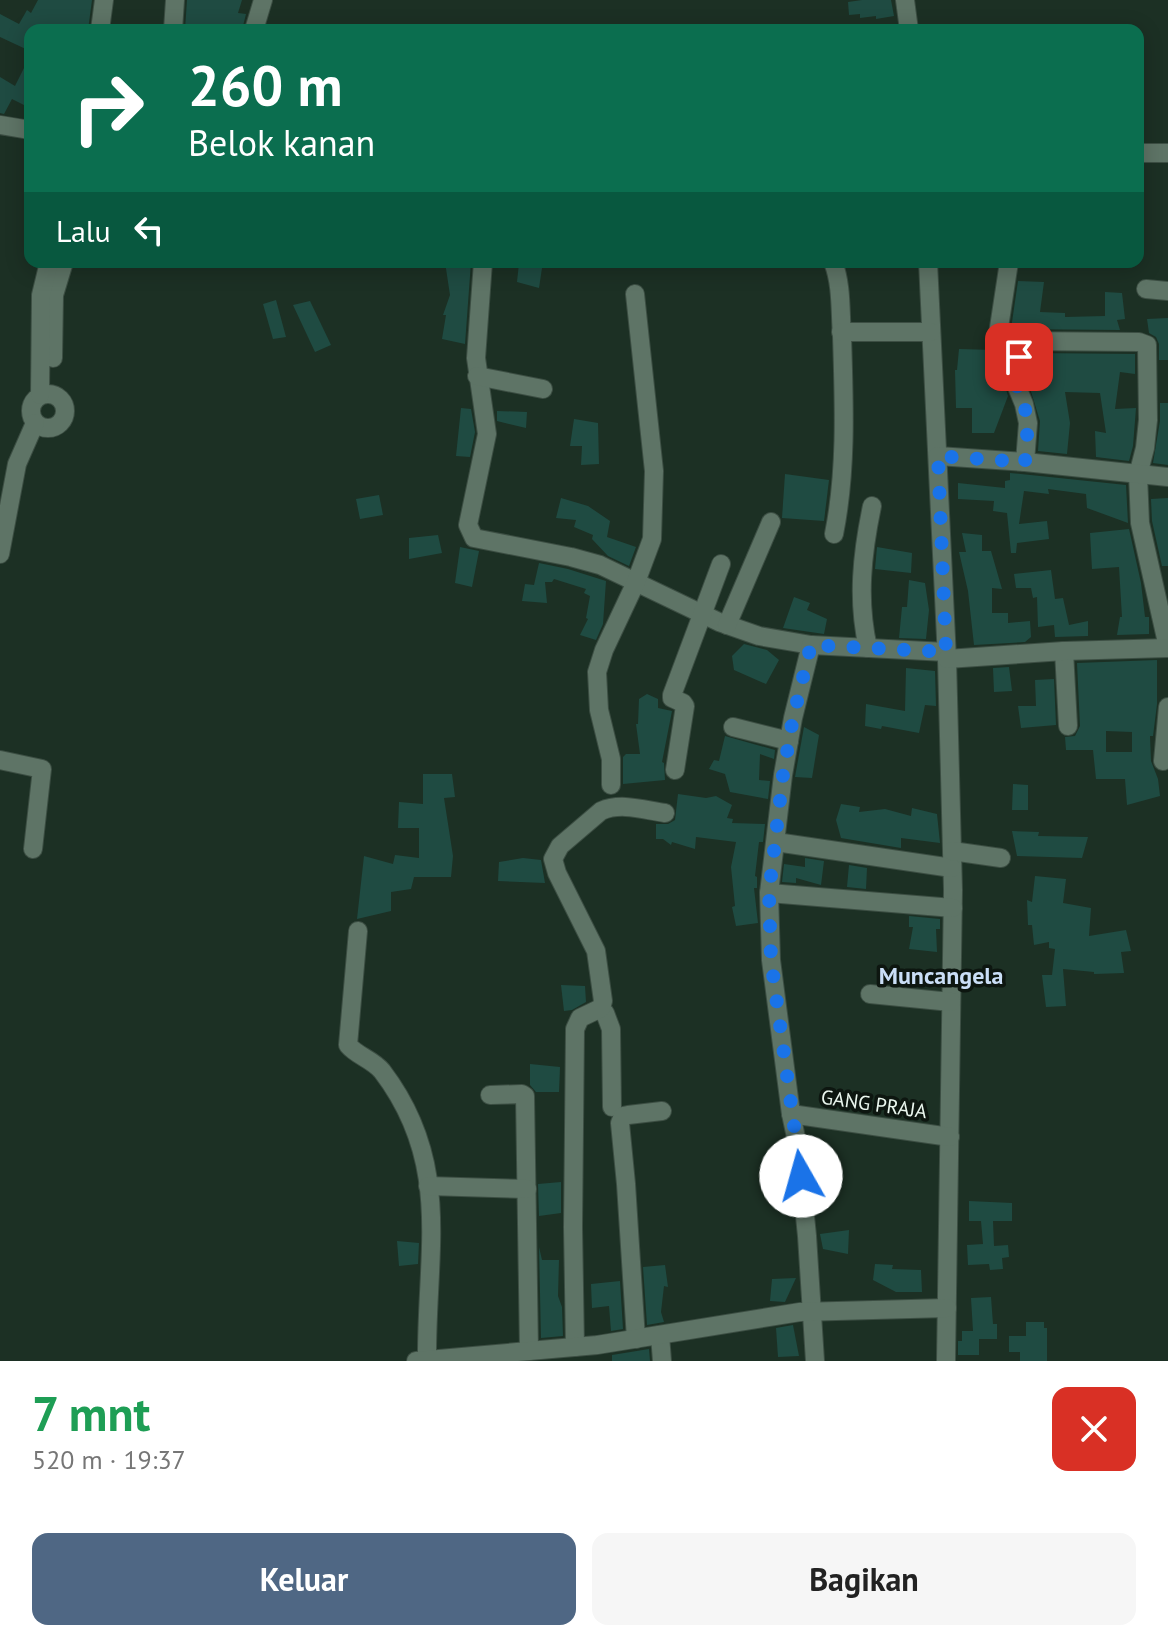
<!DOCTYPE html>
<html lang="id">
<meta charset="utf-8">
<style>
:root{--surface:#fff;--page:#f6f6f6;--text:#222;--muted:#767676;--accent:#4f6784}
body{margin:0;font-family:"PT Sans",sans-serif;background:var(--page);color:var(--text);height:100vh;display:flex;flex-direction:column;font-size:30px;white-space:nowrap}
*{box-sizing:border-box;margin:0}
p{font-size:26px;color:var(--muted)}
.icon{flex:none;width:44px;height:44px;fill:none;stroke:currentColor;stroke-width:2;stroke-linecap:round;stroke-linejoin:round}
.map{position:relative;height:1361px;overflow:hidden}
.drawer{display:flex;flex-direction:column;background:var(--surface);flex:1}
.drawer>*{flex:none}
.hud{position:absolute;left:24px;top:24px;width:1120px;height:244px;border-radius:16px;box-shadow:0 4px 20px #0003;background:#0b6e4f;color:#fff;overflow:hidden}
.pin{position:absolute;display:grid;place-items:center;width:68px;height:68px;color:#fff;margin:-34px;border-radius:16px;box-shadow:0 4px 12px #0006}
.me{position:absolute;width:88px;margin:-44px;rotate:353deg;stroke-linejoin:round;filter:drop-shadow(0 0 6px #0008)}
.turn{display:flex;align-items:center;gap:28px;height:168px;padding:0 32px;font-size:36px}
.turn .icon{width:104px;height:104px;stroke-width:2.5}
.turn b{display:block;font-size:56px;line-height:68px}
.then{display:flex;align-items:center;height:76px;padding:0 32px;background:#0003;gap:16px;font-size:30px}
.round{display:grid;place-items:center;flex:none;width:84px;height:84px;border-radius:16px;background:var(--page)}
.summary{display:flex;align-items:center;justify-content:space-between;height:136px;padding:0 32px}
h1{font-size:48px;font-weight:800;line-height:60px;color:#1e9e55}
.cta{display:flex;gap:16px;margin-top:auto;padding:16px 32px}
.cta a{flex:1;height:92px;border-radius:16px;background:var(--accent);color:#fff;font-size:32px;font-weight:800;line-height:92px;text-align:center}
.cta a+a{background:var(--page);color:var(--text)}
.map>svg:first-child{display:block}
</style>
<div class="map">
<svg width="1168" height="1361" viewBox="0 0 1168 1361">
<rect width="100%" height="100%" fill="#1c3024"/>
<g fill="#1f4b42" fill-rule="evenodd">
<polygon points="38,0 92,0 88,30 66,30 58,26 56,30 30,30 30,51 0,37 0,14 19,24 27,10 31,13"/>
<polygon points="187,0 242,0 238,13 246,14 242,30 185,30"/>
<polygon points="862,0 891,0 894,16 876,19 876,16 860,18 860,14 849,15 848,2"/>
<polygon points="30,56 30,94 24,105 12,99 4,114 0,113 0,77 15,86"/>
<polygon points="445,262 471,262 465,344 442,339 446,315 443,315 450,295"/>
<polygon points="519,263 542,268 539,288 517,282"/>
<polygon points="1018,281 1044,282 1040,312 1065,313 1065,317 1105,316 1105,292 1122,293 1125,319 1117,320 1120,330 1011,329"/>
<polygon points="276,300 286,337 273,339 263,304"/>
<polygon points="310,301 331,345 315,352 293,305"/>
<polygon points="1168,318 1168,360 1159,360 1159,344 1156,337 1149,333 1147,319"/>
<polygon points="959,349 994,350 1004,355 1007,360 1005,386 1008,396 994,433 972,433 972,408 956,408 955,370 957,370"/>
<polygon points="1030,353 1135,354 1135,374 1120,372 1115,409 1136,408 1133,446 1129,461 1096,457 1095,431 1106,433 1100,393 1065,392 1070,423 1067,454 1038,451 1040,421 1029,385"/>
<polygon points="1160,403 1168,403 1168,465 1153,463 1160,421"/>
<polygon points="461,408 471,409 475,432 470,457 456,456"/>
<polygon points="497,411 527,412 526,428 497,421"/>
<polygon points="574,419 598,423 599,464 581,465 582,446 570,446"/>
<polygon points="1010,473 1126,485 1128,523 1087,508 1086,494 1048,489 1049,494 1024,491 1019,524 1047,521 1049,539 1017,543 1016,553 1011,553 1007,513 993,511 994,501 958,499 958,483 1005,488 1005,481 1010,480"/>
<polygon points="785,474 829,480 824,521 782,518"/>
<polygon points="379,495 383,515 360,519 356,499"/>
<polygon points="561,498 588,506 610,521 607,537 636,547 629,566 608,556 592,539 593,535 574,527 576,520 556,518"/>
<polygon points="1168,498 1168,566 1162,566 1152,521 1151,499"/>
<polygon points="1129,529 1141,583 1145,617 1149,617 1149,634 1117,635 1120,617 1122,617 1119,567 1092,569 1090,533"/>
<polygon points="962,533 982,535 982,551 991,551 1002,589 992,588 992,613 1008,613 1008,623 1030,621 1031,637 1025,642 974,645 968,591 959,552 966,552"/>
<polygon points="438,535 442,553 409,559 409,538"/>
<polygon points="460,547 479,551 472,587 455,583"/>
<polygon points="877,547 912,553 911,573 875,569"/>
<polygon points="539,563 568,569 606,581 603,624 596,640 580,635 588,619 586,618 590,596 584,593 586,589 554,579 552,582 545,582 547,603 522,601 525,584 534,585"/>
<polygon points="1051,570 1055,599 1063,598 1069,625 1088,621 1088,636 1055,637 1054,625 1038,627 1037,597 1033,598 1031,588 1016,588 1014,574"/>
<polygon points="909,580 925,583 929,610 926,639 899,638 902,607 907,607"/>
<polygon points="794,597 810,603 807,610 827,619 824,634 783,628"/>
<polygon points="744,644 767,650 779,660 766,684 734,670 732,656"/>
<path d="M1157,660V704L1153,736H1150L1151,761L1158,779L1160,796L1127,805L1125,779H1096L1093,750H1066L1065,737L1075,736L1080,726L1077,663ZM1106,731L1132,732V752H1106Z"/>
<polygon points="1009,667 1012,691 994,692 993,668"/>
<polygon points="906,668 935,671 936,706 925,705 919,733 882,726 881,729 865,726 866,704 905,711"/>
<polygon points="1054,679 1056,725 1021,728 1018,706 1036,706 1035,680"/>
<polygon points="647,694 658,699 658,708 672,711 662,762 664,763 665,780 623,784 623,757 626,754 640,754 636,724 638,724 639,699"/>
<polygon points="804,727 819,735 812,778 795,777"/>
<polygon points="725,736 775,750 774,759 760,754 759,780 770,781 768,799 730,792 725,774 709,769 714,760 719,761"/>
<polygon points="423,774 452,774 455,797 444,798 453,856 451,877 414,877 411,889 391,892 391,911 357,919 364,856 393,864 395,855 419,858 419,828 398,828 399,802 423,804"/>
<polygon points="1013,784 1028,785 1028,810 1012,810"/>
<polygon points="678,794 706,798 716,796 732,805 727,818 733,819 732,823 765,824 763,842 759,842 755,876 757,877 757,888 754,888 758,923 736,926 732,907 735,906 731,867 736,842 696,837 695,849 672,842 671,845 663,839 656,839 656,824 668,824 675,820"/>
<polygon points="841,804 860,807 859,812 885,809 911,816 912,808 937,814 940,843 901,838 901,848 841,838 836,820"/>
<polygon points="1012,831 1039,832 1038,836 1088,837 1082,858 1017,856"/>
<polygon points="523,858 541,860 545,883 498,881 499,862"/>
<polygon points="805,858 824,861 821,885 796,878 796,883 782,882 784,864 805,867"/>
<polygon points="849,865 867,868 866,889 847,887"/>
<polygon points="1035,876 1066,879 1063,903 1091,908 1089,936 1126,930 1131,951 1121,952 1124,973 1094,974 1094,972 1063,969 1066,1006 1046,1007 1042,975 1052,975 1055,949 1049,948 1049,942 1034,945 1032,925 1028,925 1027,900 1032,902"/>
<polygon points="909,916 940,919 940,929 936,929 937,952 909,949 913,927 909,927"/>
<polygon points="561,985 585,986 586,1002 572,1010 564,1011"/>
<polygon points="530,1064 560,1067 559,1092 536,1092 530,1085"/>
<polygon points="561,1182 561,1213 539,1216 538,1184"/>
<polygon points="969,1201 1012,1203 1012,1221 993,1221 994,1246 1008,1245 1009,1257 1002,1258 1003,1269 990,1270 989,1264 968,1265 967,1245 983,1244 981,1221 969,1221"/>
<polygon points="849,1230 848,1254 823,1249 820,1234"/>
<polygon points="397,1241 419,1243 418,1264 399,1266"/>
<polygon points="539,1247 542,1260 559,1260 558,1296 562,1307 563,1336 541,1338"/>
<polygon points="875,1264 893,1265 892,1269 921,1270 922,1292 896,1292 873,1280"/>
<polygon points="665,1265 668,1287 664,1286 661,1312 664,1322 647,1325 643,1267"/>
<polygon points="796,1278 785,1302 770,1301 772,1279"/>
<polygon points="620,1281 623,1329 611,1331 609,1306 592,1308 591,1284"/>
<polygon points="991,1297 993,1324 997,1324 997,1339 979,1339 979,1355 958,1355 958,1341 962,1341 962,1331 973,1331 971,1298"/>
<polygon points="1026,1322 1044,1322 1044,1328 1047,1328 1047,1361 1020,1361 1020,1352 1009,1352 1009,1336 1026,1336"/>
<polygon points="793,1325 799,1356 778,1357 776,1328"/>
<polygon points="649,1349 650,1361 612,1361 612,1355"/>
</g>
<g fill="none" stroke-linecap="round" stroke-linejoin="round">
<g stroke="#3c4e43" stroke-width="20">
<g id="minor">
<polyline points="905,0 909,30"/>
<polyline points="100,30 104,0"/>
<polyline points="173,30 175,0"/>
<polyline points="254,30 263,0"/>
<polyline points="0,125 30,130"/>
<polyline points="1138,153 1168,153"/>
<polyline points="483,262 476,358 487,434 468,525 474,538 571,557 600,565 719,622 759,636 811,645 946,652"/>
<path d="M833,262C842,285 840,311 842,336C844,402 847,469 834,534"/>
<polyline points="928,262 947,659 953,890 946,1361"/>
<polyline points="1009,262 998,334 1001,341 1013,346 1019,357 1017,387 1024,404 1028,423 1025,462"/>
<polyline points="1146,289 1168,291"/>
<polyline points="841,332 931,332"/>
<polyline points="1001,341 1139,342 1147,345 1148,420 1145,448 1138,475 1140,523 1168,647"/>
<polyline points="53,358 54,295 64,262"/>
<polyline points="477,376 543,389"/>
<circle cx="48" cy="411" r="17"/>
<polyline points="40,395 41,295 49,262"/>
<polyline points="938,456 1025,462 1168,477"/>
<polyline points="0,554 17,464 35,423"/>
<polyline points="727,625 771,522"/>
<polyline points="811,645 793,718 783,775 769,893 771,960 791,1114 798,1147 807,1236 815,1361"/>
<path d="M868,648C857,600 862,554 872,506"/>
<polyline points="1064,651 1068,726"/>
<polyline points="947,659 1064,651 1168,648"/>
<polyline points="733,727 789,741"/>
<polyline points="0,760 42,769 33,849"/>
<polyline points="1163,761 1168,707"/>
<polyline points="675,770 685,706 683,703 672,698 672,695 721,564"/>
<polyline points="611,785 611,759 599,710 597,672 604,650 636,582 652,539 654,471 635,294"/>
<polyline points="776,842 952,868"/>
<polyline points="952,851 1001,858"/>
<polyline points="769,893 953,908"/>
<path d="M358,931L348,1045C357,1056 372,1059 382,1071C453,1164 426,1253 427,1360"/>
<polyline points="870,994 951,1002"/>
<polyline points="598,1010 605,1013 611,1029 612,1107"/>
<polyline points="490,1095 522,1094 525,1096 529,1351"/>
<polyline points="791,1114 950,1137"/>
<polyline points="428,1186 527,1189"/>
<polyline points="660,1335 662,1361"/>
<polyline points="636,1339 626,1184 620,1123 623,1116 628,1115 662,1111"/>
<path d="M575,1347L573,1227L575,1029L580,1018L601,1008L603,1001L596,951L557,873L553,859L560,846L601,811C621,802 644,810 665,813"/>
<polyline points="416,1361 597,1345 800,1312 947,1308"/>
</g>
</g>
<use href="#minor" stroke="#5e7466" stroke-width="18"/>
</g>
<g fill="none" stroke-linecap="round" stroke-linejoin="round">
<polyline stroke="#1a73e8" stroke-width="14" stroke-dasharray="0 25.2" points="801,1176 771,960 769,893 783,775 793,718 811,645 946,652 938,456 1025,462 1028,423 1024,404 1017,387 1019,357"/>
</g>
<g text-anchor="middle" stroke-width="7" stroke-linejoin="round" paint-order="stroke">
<g font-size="20" fill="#ebf7ef" stroke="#0d1610">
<text transform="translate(874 1104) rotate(8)" y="7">GANG PRAJA</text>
</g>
<g font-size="24" font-weight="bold" fill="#cadef6" stroke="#0d1610">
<text x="941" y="984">Muncangela</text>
</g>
</g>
</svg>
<div class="pin" style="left:1019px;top:357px;background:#d93025"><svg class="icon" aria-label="arrive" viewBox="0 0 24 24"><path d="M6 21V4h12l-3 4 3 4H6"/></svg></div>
<svg class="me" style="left:801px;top:1176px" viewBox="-20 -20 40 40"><circle r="19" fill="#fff"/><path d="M0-13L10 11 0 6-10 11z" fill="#1a73e8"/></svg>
<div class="hud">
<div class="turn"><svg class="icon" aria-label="right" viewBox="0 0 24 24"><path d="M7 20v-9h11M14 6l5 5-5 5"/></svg><div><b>260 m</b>Belok kanan</div></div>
<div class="then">Lalu<svg class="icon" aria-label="left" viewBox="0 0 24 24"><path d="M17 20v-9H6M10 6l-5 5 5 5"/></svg></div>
</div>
</div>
<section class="drawer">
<div class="summary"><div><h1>7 mnt</h1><p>520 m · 19:37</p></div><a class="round" style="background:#d93025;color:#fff"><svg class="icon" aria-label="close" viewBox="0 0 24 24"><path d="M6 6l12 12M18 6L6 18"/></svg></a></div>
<div class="cta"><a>Keluar</a><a>Bagikan</a></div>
</section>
